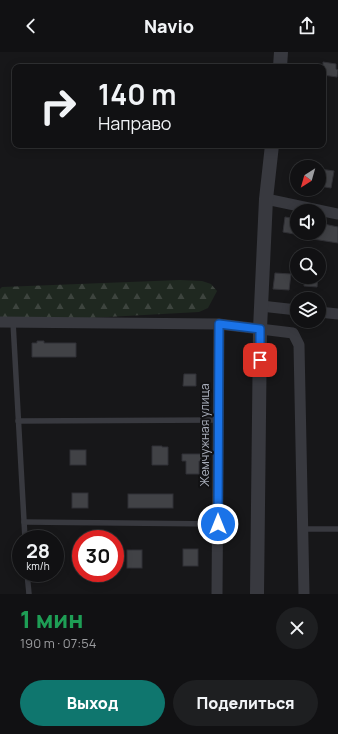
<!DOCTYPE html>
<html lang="ru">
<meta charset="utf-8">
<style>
:root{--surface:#111113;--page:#1e1f21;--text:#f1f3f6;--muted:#9c9da0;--line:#303133;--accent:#0f766e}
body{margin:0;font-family:Manrope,sans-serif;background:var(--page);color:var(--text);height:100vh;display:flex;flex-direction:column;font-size:15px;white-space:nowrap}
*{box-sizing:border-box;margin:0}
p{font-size:13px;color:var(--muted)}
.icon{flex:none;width:22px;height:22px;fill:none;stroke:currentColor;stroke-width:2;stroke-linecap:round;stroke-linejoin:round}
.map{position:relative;height:542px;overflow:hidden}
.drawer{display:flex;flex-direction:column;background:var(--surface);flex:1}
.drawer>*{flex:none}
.guide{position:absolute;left:12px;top:12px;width:314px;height:84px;border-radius:8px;box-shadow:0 2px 10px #0003,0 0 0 1px var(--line);background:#111113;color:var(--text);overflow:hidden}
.needle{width:26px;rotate:217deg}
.tools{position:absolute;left:290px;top:108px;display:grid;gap:8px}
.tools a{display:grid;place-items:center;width:36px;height:36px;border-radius:50%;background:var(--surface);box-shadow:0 2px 10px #0003,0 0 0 1px var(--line);font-size:20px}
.speed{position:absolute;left:12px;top:478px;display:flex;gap:8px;font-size:20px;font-weight:700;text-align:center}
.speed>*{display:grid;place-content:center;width:52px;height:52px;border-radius:50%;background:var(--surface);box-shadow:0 2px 10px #0003,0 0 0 1px var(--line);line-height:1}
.speed small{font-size:10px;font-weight:400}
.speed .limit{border:6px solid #d22;background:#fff;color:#111}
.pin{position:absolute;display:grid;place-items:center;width:34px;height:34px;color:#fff;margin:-17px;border-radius:8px;box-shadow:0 2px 6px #0006}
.me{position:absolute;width:44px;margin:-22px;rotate:0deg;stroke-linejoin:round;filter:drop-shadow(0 0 3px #0008)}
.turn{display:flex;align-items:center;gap:14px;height:84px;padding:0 20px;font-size:18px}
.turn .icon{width:52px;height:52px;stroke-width:2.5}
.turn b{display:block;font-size:28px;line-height:34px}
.round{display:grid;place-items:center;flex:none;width:42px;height:42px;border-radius:21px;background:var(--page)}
.head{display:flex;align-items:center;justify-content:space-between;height:68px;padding:0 20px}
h1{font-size:24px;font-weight:800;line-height:30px;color:#1e9e55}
.button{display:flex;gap:8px;margin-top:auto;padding:8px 20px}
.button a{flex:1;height:46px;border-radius:24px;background:var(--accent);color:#fff;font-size:16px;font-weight:800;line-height:46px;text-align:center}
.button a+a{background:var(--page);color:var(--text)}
header{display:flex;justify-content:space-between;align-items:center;height:52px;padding:0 20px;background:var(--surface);font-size:18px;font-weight:800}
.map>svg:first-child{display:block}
</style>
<header><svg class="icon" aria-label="back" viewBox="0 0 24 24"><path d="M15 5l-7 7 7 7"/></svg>Navio<svg class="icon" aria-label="share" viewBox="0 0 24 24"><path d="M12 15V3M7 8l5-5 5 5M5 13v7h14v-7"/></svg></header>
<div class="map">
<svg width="338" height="542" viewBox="0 0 338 542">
<defs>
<pattern id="forest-firs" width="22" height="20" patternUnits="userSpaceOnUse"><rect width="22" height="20" fill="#1f2820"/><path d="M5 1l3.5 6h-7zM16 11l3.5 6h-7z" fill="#3d443e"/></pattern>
</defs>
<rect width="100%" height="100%" fill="#171719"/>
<polygon fill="url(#forest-firs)" points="180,228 202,229 211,232 217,239 208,256 199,260 16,270 0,267 0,237 2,235"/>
<g fill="#414246" stroke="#313136">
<polygon points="323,10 336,12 336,17 338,18 337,25 323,23"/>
<polygon points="320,117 334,119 331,136 319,134"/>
<polygon points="285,165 297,167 294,182 283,180"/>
<polygon points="319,171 338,175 338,191 300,185 300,181 319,181"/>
<polygon points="275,221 291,222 289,238 273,237"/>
<polygon points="305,225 318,225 317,235 304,234"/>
<polygon points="37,289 44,289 44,291 76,291 76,305 32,305 32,291 37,291"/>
<polygon points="184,322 196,322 196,334 183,334"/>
<polygon points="152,394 162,394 162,395 168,395 168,413 152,413"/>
<rect x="70" y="398" width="16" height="15"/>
<polygon points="182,402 206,402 206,409 199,409 199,422 186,422 186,409 182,409"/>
<rect x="72" y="441" width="16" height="15"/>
<rect x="128" y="442" width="45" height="14"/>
<rect x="183" y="497" width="15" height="17"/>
<rect x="127" y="498" width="15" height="18"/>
</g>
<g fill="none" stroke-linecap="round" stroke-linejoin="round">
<g stroke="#38393f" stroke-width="5.5">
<polyline points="13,270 25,487"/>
<polyline points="18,369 218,368"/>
<polyline points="24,470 218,472"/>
<polyline points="302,477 338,477"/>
<polyline points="27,521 29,542"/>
</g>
<g stroke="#38393f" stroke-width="11">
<polyline points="266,147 338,162"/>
<polyline points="261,254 297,258"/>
<polyline points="319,260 338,262"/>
<polyline points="0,270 219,272 293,281 299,293 304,542"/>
<polyline points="217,542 219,272"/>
</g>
<g stroke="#38393f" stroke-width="14">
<polyline points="280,15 281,0"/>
<polyline points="257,542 260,277 266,147 272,93"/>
</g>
</g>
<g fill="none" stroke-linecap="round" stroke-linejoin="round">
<g stroke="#114b97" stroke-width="10">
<polyline id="route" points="218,472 219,272 260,277 260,308"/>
</g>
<use href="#route" stroke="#1a73e8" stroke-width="7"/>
</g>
<g text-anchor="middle" stroke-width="4" stroke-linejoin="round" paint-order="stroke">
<g font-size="12" fill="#a8adba" stroke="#121214">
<text transform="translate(205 383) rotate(-90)" y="4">Жемчужная улица</text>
</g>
</g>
</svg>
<div class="tools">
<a><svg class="needle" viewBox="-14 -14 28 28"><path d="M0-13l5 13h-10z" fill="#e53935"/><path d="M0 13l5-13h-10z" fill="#9c9da0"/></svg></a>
<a><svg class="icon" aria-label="sound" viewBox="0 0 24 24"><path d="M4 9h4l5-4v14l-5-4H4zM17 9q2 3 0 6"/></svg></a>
<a><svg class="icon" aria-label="search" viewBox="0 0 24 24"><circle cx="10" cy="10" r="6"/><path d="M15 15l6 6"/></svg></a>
<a><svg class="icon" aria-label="layers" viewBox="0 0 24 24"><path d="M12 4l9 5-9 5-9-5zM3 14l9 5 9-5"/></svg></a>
</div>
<div class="speed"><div>28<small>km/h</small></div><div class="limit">30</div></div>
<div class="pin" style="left:260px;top:308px;background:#d93025"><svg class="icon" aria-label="arrive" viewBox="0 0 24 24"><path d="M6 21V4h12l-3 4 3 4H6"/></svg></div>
<svg class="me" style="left:218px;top:472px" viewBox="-20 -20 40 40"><circle r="17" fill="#1a73e8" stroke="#fff" stroke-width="3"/><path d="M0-11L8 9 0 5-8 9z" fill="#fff"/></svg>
<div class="guide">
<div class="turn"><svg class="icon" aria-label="right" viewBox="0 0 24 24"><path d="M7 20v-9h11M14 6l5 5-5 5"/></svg><div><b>140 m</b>Направо</div></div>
</div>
</div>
<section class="drawer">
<div class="head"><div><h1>1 мин</h1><p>190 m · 07:54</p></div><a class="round"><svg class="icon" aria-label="close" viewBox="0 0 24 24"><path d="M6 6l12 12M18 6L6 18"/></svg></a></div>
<div class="button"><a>Выход</a><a>Поделиться</a></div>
</section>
